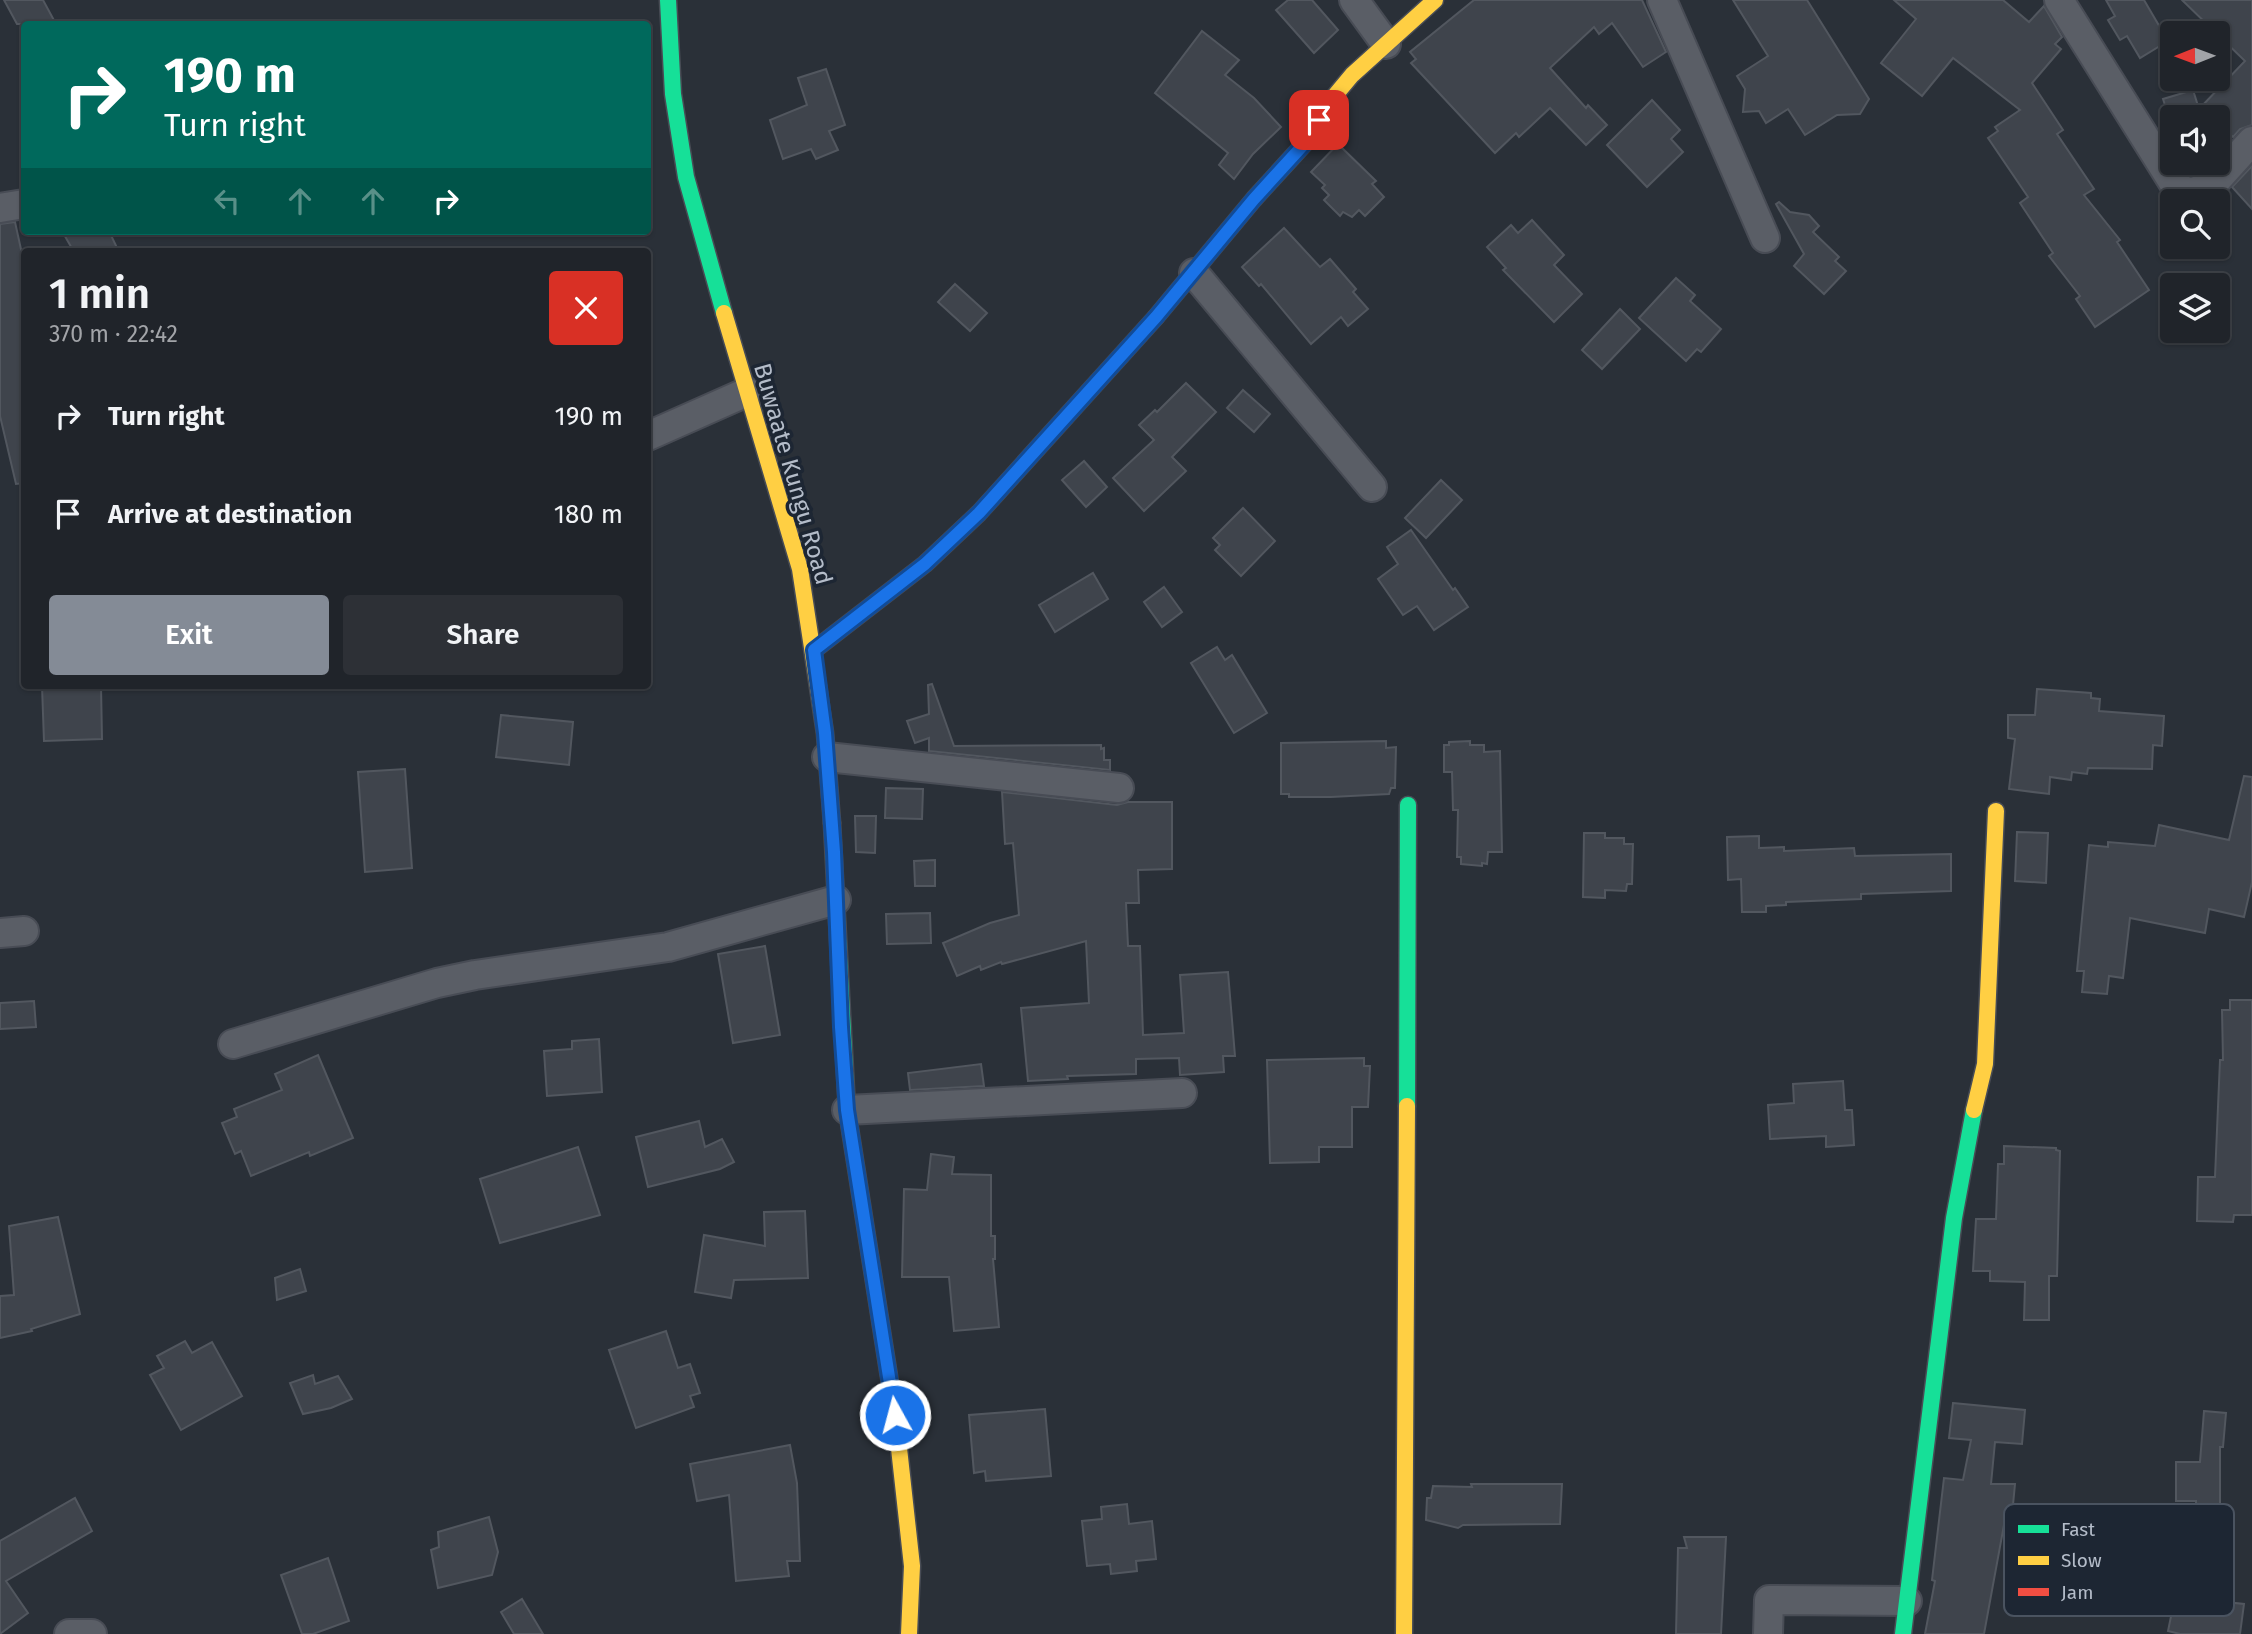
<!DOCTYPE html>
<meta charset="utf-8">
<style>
:root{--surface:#20242a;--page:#2d3036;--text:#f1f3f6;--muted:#a2a4a8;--line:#3d4147;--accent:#848b96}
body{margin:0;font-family:"Fira Sans",sans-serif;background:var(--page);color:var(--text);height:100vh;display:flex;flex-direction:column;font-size:26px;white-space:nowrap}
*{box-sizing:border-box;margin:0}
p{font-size:23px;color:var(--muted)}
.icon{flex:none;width:38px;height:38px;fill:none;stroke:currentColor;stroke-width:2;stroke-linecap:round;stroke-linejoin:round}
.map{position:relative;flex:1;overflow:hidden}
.side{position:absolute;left:21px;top:248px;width:630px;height:441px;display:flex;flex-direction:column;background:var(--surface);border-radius:7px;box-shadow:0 2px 5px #0004,0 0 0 2px var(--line)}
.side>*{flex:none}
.top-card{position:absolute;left:21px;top:21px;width:630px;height:214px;border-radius:7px;box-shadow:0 2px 5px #0004,0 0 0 2px var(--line);background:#00695c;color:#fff;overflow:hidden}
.needle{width:46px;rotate:269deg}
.fabs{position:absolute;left:2160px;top:21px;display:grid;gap:14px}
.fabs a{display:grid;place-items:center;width:70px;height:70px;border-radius:7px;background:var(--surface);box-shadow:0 2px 5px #0004,0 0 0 2px var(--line);font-size:35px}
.pin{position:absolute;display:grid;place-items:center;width:60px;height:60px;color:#fff;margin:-30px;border-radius:14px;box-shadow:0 4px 10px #0006}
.me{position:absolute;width:77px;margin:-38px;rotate:353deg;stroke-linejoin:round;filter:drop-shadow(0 0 5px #0008)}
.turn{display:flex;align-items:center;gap:24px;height:147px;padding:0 28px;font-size:32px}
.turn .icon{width:91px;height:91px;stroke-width:2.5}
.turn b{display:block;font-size:49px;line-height:60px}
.lanes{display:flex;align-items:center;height:66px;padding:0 28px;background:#0003;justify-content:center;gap:35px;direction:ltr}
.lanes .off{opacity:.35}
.round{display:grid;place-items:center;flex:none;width:74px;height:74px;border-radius:7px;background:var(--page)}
.summary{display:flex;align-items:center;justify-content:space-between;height:119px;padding:0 28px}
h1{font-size:42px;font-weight:600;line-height:52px}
.button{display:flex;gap:14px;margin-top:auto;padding:14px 28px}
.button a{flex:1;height:80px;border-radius:7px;background:var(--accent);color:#fff;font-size:28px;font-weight:600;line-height:80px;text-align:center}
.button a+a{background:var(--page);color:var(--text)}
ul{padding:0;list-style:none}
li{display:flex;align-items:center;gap:21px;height:98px;padding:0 28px}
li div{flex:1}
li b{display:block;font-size:26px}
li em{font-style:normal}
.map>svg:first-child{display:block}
</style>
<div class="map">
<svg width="2252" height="1634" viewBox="0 0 2252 1634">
<rect width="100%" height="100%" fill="#2a3038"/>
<g fill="#3f444c" stroke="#52575f" stroke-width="2">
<polygon points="4,0 43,0 56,24 17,24"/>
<polygon points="1288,0 1312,0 1338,30 1314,53 1276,10"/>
<polygon points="1474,0 1642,0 1666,52 1643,67 1612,23 1599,34 1594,27 1550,68 1586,108 1588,105 1607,125 1586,145 1550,108 1519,137 1516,133 1495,153 1411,63 1416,59 1410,52"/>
<polygon points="1733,0 1807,0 1869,99 1860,114 1837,115 1805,135 1788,109 1766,123 1759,111 1743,112 1745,89 1737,76 1768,56"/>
<polygon points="1894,0 2003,0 2029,22 2044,6 2062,37 2055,44 2061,49 2032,83 2063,130 2057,134 2094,189 2084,195 2120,240 2117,242 2149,290 2095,327 2076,299 2080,296 2049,256 2053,253 2020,203 2028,197 1988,138 1998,131 1995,127 2020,110 1953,58 1922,96 1881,63 1916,19"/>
<polygon points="2106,0 2144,0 2168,41 2140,58 2127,36 2120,40 2108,20 2115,16"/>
<polygon points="2182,0 2252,0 2252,125 2240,129 2233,137 2217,122 2217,117 2169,117 2163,99 2193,90 2199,109 2245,61"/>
<polygon points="1202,31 1239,60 1225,75 1254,98 1281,127 1253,154 1234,179 1219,165 1228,153 1155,93"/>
<polygon points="826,69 845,125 829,131 838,150 816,159 811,149 783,159 770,120 807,105 798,78"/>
<polygon points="1652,100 1680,130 1671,139 1683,152 1647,187 1607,145"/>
<polygon points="1338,144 1376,181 1372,184 1384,197 1365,216 1359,210 1352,217 1343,212 1340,216 1324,200 1329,195 1322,188 1325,185 1311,172"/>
<polygon points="2252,166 2252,209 2232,187"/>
<polygon points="1779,202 1790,212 1809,215 1819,226 1813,232 1839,257 1835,261 1846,271 1824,294 1794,266 1804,254 1776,204"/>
<polygon points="1532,220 1564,255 1554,265 1582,294 1554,322 1503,270 1506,268 1487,247 1511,225 1518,233"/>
<polygon points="15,222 24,263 24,483 16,484 0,416 0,224"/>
<polygon points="1284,228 1320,267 1330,259 1356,289 1353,292 1368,309 1348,326 1341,317 1311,344 1261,284 1259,286 1242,267"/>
<polygon points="62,231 109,231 119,252 74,252"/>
<polygon points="1676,278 1695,295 1690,301 1721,329 1701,352 1697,349 1686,361 1639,318"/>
<polygon points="955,284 987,313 970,331 938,302"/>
<polygon points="1620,309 1640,329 1602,369 1582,350"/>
<polygon points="1186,383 1216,412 1172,457 1186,471 1144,511 1113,478 1154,440 1139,425 1155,410 1157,412"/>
<polygon points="1243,390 1270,414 1254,432 1227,408"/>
<polygon points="1084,461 1107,487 1086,507 1062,480"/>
<polygon points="1441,480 1462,500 1426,538 1405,518"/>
<polygon points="1243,508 1275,541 1241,576 1215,550 1220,545 1213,538"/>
<polygon points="1411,530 1453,590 1455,588 1468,607 1434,630 1417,606 1403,615 1378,579 1398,564 1387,547"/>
<polygon points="1093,573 1108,599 1055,632 1039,605"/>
<polygon points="1164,587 1182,612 1162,627 1144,602"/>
<polygon points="1217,647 1225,660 1232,655 1267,713 1234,733 1191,663"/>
<polygon points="932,684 954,746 1101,745 1101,749 1104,748 1104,760 1110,760 1110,770 929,751 929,738 915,743 907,721 929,714 928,685"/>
<polygon points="42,686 101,686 102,739 44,741"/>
<polygon points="2037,689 2091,693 2091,698 2100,699 2099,711 2164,716 2162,746 2153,745 2152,769 2088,768 2087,774 2072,772 2071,780 2050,777 2049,794 2009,789 2015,739 2008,738 2008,715 2035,715"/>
<polygon points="501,715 573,722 569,765 496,757"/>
<polygon points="1386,741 1386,748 1396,747 1395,788 1391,788 1389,794 1331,797 1289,797 1289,794 1281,794 1281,743"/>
<polygon points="1470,741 1470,745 1484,745 1484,752 1500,751 1502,852 1488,852 1487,864 1482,863 1482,866 1461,864 1461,857 1457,857 1458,810 1453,810 1452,772 1444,772 1444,745 1449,745 1449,742"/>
<polygon points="405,769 412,868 365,872 358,772"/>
<polygon points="2244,776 2252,777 2252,882 2244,917 2209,909 2205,933 2130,918 2123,978 2109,976 2107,994 2082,992 2084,971 2077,971 2089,845 2108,847 2108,842 2155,846 2159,825 2229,840"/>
<polygon points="886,788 923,789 922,819 885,818"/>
<polygon points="1002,792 1117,805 1128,802 1172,802 1172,869 1138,870 1139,903 1126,903 1128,946 1140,946 1143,1035 1184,1033 1180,975 1228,972 1235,1056 1223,1056 1224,1072 1180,1075 1179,1058 1136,1059 1136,1074 1067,1076 1068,1079 1028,1081 1021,1008 1089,1003 1086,941 1002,964 1001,962 981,970 980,966 957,976 943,943 990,923 1019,915 1013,843 1005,844"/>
<polygon points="855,816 876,816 875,853 856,852"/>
<polygon points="2017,832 2048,833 2046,883 2015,881"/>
<polygon points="1584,833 1605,833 1605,838 1624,838 1624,844 1633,844 1632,884 1627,884 1626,891 1605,890 1605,898 1583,897"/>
<polygon points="1759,836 1759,848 1784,847 1784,851 1854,848 1855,856 1951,854 1951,891 1861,894 1861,899 1786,902 1786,905 1766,906 1766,912 1742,912 1741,879 1728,880 1727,837"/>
<polygon points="935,860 935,886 915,886 914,861"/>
<polygon points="930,913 931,943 887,944 886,914"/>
<polygon points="765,946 780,1035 733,1043 718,954"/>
<polygon points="2230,1000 2252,1000 2252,1215 2234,1215 2233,1222 2197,1221 2198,1177 2215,1177 2220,1060 2223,1060 2222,1010 2230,1010"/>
<polygon points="34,1001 36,1027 0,1029 0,1003"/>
<polygon points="599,1039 602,1092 547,1096 544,1051 572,1049 572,1041"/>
<polygon points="318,1055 353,1138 310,1156 309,1152 251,1176 241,1151 235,1154 222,1123 237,1117 234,1109 282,1090 275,1074"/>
<polygon points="1364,1058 1364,1066 1370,1066 1368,1107 1352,1107 1352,1147 1319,1147 1319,1162 1270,1163 1267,1060"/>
<polygon points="981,1064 984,1086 910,1090 908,1073"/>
<polygon points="1843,1081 1845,1110 1852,1110 1854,1145 1826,1147 1826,1136 1770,1139 1768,1105 1794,1103 1793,1084"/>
<polygon points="699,1121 705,1147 722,1139 734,1162 720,1169 648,1187 636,1137"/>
<polygon points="2004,1146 2056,1148 2056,1150 2060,1151 2057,1276 2049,1276 2049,1320 2024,1320 2025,1282 1990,1281 1990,1271 1973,1271 1976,1219 1996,1219 1998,1164 2004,1164"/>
<polygon points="578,1147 600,1215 500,1243 480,1179"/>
<polygon points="931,1154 954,1157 952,1174 991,1175 991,1236 995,1236 995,1259 993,1259 999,1327 954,1331 949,1277 902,1277 904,1189 927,1190"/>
<polygon points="805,1211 808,1278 734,1280 731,1298 695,1292 704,1235 765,1246 764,1212"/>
<polygon points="58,1217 80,1314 31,1329 32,1331 0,1338 0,1296 14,1295 9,1226"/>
<polygon points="300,1269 306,1291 277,1300 275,1278"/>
<polygon points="666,1331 678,1368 690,1364 700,1393 690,1396 694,1407 636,1428 609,1350"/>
<polygon points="185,1341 192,1353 212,1342 242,1396 181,1430 150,1375 164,1368 157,1356"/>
<polygon points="313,1375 315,1384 338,1376 352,1399 331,1408 303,1414 290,1383"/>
<polygon points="1953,1403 2025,1410 2022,1444 1995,1442 1991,1484 2015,1484 2012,1515 2006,1514 1984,1634 1925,1634 1935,1581 1932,1580 1944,1478 1963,1480 1971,1440 1949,1438"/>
<polygon points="1045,1409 1051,1476 986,1481 985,1471 974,1473 969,1415"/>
<polygon points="2204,1411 2226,1413 2223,1447 2220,1447 2220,1515 2196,1515 2196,1501 2176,1501 2176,1462 2200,1462"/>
<polygon points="790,1445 797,1483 800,1561 787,1561 789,1576 736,1581 729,1495 697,1501 690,1464"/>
<polygon points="1471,1484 1562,1484 1560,1524 1463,1525 1458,1528 1426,1520 1427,1498 1431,1498 1433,1486 1472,1487"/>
<polygon points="75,1498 92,1531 6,1581 28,1613 0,1634 0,1541"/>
<polygon points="1127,1504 1129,1524 1152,1521 1156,1559 1136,1561 1137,1571 1111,1574 1110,1564 1087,1566 1082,1521 1102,1519 1101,1507"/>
<polygon points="489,1517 498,1552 492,1575 438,1588 431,1550 439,1547 438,1532"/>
<polygon points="1684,1537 1726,1537 1721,1634 1676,1634 1678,1548 1687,1548"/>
<polygon points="2185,1548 2206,1554 2197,1599 2244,1604 2240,1634 2180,1634 2168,1631"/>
<polygon points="328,1558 349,1621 313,1634 302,1634 281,1575"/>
<polygon points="522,1599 543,1634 514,1634 501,1612"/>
</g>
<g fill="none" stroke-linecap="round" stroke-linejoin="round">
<g stroke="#484c55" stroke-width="32">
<g id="street">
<polyline points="1354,0 1386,44"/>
<polyline points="1662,0 1765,238"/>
<polyline points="2059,0 2176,187 2191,193 2213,184 2252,141"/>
<polyline points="0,208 24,204"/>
<polyline points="1194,273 1372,487"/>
<polyline points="648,436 747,392"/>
<polyline points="827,757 1119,788"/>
<polyline points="0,933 24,931"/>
<polyline points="233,1044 437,983 475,975 668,947 836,900"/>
<polyline points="847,1110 1182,1093"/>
<polyline points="69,1634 92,1634"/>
<polyline points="1768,1634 1769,1600 1907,1601"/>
</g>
</g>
<g stroke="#484c55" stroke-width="19">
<g id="fast">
<polyline points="668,0 673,94 686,177 724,313"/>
<polyline points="832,823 847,1110 896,1421"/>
<polyline points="1407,1106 1408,805"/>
<polyline points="1903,1634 1954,1218 1974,1110"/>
</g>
</g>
<g stroke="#484c55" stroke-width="19">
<g id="slow">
<polyline points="724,313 800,569 825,733 832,823"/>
<polyline points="1156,317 1254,199 1306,142 1332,99 1352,75 1435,0"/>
<polyline points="1974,1110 1985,1064 1996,811"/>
<polyline points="896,1421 912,1566 909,1634"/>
<polyline points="1404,1634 1407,1106"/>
</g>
</g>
<g stroke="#484c55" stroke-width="19">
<polyline id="jam" points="814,650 925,564 979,513 1156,317"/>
</g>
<use href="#street" stroke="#5a5e66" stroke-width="28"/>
<use href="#fast" stroke="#16e098" stroke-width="16"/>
<use href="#slow" stroke="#ffcf43" stroke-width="16"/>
<use href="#jam" stroke="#f24e42" stroke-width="16"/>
</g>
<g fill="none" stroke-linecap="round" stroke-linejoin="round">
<g stroke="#114b97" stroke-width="18">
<polyline id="route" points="895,1415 847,1110 841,1027 834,852 825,733 814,650 925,564 979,513 1156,317 1254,199 1306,142 1319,120"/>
</g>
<use href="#route" stroke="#1a73e8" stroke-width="12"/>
</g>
<g text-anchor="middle" stroke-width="7" stroke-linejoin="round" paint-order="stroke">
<g font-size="24" fill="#b4bcc9" stroke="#1d2633">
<text transform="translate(793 474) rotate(74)" y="8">Buwaate Kungu Road</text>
</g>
</g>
<rect x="2004" y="1504" width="230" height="112" rx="10" fill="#1d2633" stroke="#4a5360" stroke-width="2"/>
<rect x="2018" y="1525" width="31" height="8" fill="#16e098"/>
<rect x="2018" y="1556" width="31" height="9" fill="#ffcf43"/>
<rect x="2018" y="1588" width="31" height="8" fill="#f24e42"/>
<g font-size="19" fill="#b4bcc9">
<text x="2061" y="1536">Fast</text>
<text x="2061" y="1567">Slow</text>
<text x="2061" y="1599">Jam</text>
</g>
</svg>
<div class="fabs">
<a><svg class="needle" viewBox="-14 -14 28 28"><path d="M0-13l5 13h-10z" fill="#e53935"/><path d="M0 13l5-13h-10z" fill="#a2a4a8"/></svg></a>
<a><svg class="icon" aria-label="sound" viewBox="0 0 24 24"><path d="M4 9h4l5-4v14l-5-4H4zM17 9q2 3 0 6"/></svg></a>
<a><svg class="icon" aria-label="search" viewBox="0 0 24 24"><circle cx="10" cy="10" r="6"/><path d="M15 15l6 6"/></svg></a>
<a><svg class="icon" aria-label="layers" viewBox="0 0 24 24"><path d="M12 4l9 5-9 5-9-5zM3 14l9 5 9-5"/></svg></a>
</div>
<div class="pin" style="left:1319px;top:120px;background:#d93025"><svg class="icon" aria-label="arrive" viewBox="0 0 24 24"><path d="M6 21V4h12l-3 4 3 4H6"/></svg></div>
<svg class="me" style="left:895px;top:1415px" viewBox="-20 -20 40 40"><circle r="17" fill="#1a73e8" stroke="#fff" stroke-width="3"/><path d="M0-11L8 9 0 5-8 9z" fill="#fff"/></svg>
<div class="top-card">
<div class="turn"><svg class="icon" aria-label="right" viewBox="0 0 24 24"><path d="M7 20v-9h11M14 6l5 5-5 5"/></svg><div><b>190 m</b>Turn right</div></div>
<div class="lanes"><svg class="icon off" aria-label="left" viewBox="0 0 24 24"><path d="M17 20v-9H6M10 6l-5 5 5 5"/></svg><svg class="icon off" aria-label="ahead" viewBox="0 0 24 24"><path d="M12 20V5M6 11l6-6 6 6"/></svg><svg class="icon off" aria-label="ahead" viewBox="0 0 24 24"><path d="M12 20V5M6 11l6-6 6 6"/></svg><svg class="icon" aria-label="right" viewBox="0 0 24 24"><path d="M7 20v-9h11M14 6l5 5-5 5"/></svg></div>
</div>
<section class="side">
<div class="summary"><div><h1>1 min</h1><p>370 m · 22:42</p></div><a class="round" style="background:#d93025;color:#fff"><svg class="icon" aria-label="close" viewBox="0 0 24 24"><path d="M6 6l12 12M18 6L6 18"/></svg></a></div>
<ul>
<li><svg class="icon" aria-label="right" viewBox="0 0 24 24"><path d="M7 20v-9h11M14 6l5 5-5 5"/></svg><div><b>Turn right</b></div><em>190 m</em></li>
<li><svg class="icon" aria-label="arrive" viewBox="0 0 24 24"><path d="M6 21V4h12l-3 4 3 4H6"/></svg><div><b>Arrive at destination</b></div><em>180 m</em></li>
</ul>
<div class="button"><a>Exit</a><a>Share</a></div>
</section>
</div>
